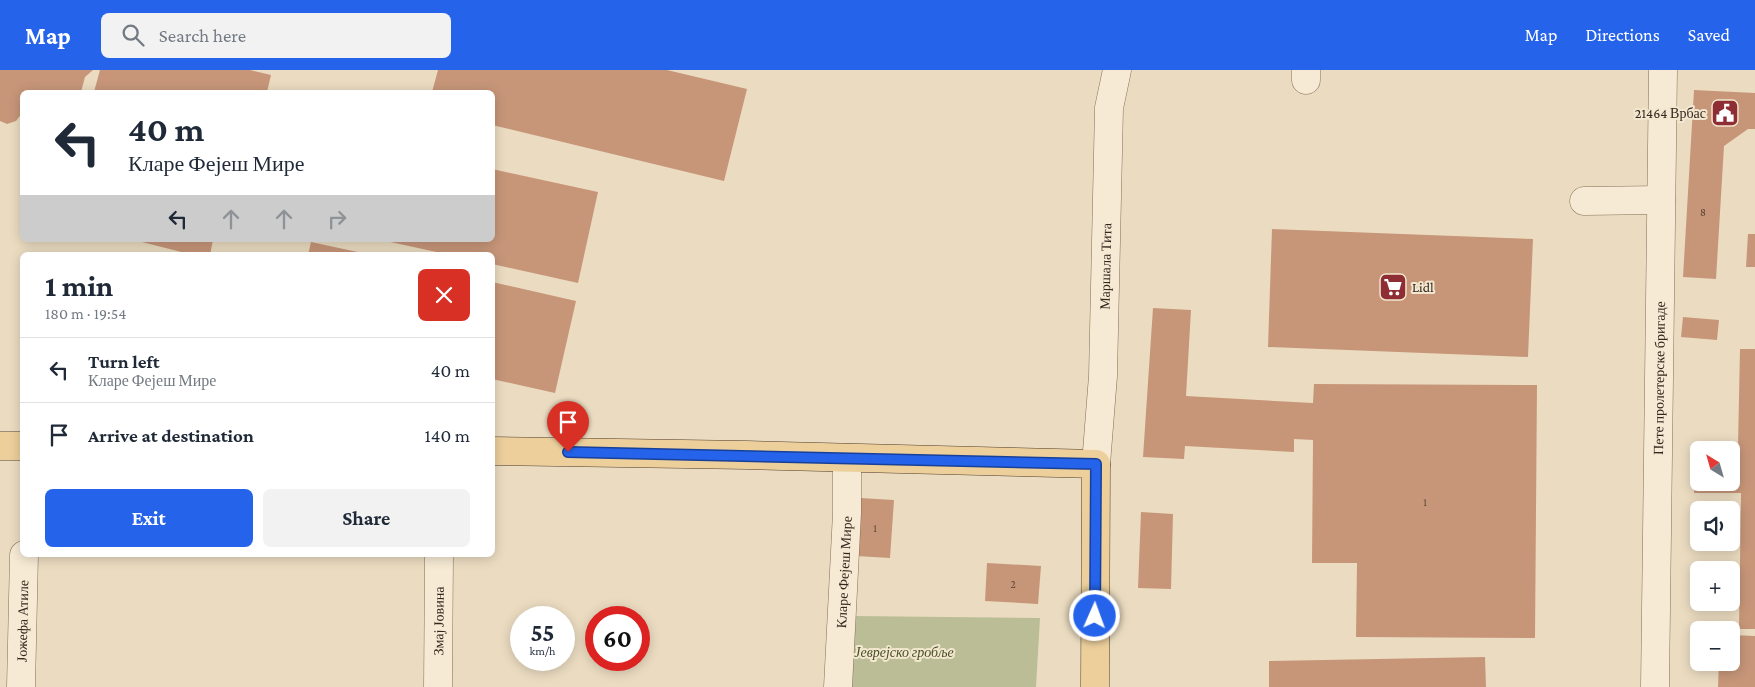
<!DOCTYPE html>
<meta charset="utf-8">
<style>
:root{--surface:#fff;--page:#f2f2f3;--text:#1f2937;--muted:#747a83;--line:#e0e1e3;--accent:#2563eb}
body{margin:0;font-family:"Crimson Pro",serif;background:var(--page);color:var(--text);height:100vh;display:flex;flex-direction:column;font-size:19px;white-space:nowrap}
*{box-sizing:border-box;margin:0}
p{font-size:16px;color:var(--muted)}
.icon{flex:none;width:28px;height:28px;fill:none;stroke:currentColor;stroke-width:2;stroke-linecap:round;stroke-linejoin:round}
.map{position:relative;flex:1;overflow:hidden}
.sheet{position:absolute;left:20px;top:182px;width:475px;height:305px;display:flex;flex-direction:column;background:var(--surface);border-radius:8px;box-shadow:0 2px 12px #0003}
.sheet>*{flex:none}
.top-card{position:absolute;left:20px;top:20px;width:475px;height:152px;border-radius:8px;box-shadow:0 2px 12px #0003;background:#fff;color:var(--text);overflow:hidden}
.needle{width:32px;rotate:323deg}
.tools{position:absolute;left:1690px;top:371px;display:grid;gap:10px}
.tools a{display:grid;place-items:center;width:50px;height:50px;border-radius:8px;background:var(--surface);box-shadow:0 2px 12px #0003;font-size:25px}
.speed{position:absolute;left:510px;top:536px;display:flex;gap:10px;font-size:25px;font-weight:700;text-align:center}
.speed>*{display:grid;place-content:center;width:65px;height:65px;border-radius:50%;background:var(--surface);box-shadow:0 2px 12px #0003;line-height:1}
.speed small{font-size:12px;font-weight:400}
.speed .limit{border:8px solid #d22;background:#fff;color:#111}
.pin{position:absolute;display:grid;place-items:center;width:42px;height:42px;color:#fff;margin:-51px -21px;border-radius:50% 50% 50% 0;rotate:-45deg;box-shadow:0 0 5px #0007}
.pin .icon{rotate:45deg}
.me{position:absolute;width:55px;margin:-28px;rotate:2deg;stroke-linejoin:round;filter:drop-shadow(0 0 4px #0008)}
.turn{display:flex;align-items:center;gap:18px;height:105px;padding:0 25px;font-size:22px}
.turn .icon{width:65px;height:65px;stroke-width:2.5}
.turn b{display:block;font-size:35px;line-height:42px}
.lanes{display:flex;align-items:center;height:48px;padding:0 25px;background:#0003;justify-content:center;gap:25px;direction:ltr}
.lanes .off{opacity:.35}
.round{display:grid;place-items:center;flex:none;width:52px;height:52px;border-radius:8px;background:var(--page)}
.head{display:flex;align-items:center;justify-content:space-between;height:85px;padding:0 25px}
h1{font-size:30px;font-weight:700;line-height:38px}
.cta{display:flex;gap:10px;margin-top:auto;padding:10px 25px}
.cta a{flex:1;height:58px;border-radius:8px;background:var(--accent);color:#fff;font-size:20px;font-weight:700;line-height:58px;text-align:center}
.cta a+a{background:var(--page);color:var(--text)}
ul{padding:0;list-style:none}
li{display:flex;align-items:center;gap:15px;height:65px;padding:0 25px;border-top:1px solid var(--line)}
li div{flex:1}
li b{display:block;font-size:19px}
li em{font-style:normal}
header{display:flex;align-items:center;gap:30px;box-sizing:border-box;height:70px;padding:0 25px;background:var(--accent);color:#fff}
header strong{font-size:24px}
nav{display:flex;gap:28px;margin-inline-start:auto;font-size:18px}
.search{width:350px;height:45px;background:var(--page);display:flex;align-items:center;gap:12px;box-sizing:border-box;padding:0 18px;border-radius:8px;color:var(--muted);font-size:19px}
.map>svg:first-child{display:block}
</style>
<header>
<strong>Map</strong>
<div class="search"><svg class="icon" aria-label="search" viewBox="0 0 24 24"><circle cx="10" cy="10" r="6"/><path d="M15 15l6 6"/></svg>Search here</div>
<nav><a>Map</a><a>Directions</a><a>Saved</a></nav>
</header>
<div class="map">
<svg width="1755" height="617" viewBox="0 0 1755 617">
<rect width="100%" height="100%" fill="#ebdcc1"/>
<polygon fill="#babd95" points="852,546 1040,548 1036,617 850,617"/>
<g fill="#c79679" fill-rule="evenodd">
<polygon points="0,0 93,0 85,7 81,22 22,22 22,43 16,51 7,54 0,51"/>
<polygon points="100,0 250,0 271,5 267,22 94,22"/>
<polygon points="438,0 667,0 747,19 724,111 492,55 492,22 432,22"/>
<polygon points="1694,20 1755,23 1755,59 1748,59 1724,76 1716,209 1683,207"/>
<polygon points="492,99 598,122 578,213 492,194 492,185 450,185 386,171 492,170"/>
<polygon points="1272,159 1533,169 1528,287 1268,277"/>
<polygon points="1748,164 1755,164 1755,197 1746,197"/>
<polygon points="134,170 213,170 210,185 193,185"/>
<polygon points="311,172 367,184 367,185 308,185"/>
<polygon points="492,212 576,231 555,323 492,309"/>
<polygon points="1153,238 1191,240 1186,326 1313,333 1314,314 1537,315 1535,568 1356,567 1357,493 1312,493 1313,370 1294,369 1294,382 1185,376 1184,389 1143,387"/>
<polygon points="1683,247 1719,250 1717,270 1681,267"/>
<path d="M1740,279H1755V559H1739L1741,423H1694L1695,375L1738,376ZM1699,380H1731V412H1699Z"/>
<polygon points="860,428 894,430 890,488 856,486"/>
<polygon points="1141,442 1173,444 1171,519 1138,518"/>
<polygon points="987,493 1041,496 1038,534 985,531"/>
<polygon points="1731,565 1755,566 1755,617 1718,617 1719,592 1731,592"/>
<polygon points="1485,587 1486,617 1269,617 1269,591"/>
</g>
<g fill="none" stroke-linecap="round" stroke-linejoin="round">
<g stroke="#836e5a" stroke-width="29">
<g id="minor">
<polyline points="1306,10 1306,0"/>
<polyline points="1584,131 1661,130"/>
<path id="s1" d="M1096,394L1103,306L1109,38L1117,0"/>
<path id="s2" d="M21,617L24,485"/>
<path id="s3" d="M438,617L439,485"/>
<path id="s4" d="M838,617L847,443V388"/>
<path id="s5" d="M1655,617L1663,0"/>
</g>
</g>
<g stroke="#513d2e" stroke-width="29">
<g id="major">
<polyline points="0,376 22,376"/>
<polyline points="492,381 747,385 1096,394 1095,617"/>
</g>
</g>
<use href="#minor" stroke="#f6ead4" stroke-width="28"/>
<use href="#major" stroke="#eccf9b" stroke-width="28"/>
</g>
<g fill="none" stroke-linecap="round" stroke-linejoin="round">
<g stroke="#184099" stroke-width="12">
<polyline id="route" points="568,382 1096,394 1095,546"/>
</g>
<use href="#route" stroke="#2563eb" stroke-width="9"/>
</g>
<defs>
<g id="civic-square" transform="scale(1.4375)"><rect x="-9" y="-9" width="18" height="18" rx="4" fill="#8e2e34" stroke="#f3e7d0"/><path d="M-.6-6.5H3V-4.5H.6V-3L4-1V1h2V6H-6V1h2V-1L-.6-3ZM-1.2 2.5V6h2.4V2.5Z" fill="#fff"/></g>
<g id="supermarket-square" transform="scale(1.4375)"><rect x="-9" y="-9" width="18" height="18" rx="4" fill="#8e2e34" stroke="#f3e7d0"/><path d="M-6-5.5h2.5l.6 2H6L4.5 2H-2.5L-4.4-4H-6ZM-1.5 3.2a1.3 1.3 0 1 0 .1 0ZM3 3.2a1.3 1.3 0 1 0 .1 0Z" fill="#fff"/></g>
</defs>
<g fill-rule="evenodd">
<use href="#civic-square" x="1725" y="43"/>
<use href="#supermarket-square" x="1393" y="217"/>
</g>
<g text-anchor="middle" stroke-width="4" stroke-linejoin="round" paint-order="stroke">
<g font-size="11" fill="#594334">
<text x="1703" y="146">8</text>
<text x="1425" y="436">1</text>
<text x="875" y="462">1</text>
<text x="1013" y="518">2</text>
</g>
<g font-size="14" fill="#34271d" stroke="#f3e7d0" text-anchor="end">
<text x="1706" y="48">21464 Врбас</text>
<text x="1412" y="222" text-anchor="start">Lidl</text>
</g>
<g font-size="14" fill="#34271d" stroke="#f3e7d0">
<text dy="5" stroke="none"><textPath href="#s1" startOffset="198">Маршала Тита</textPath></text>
<text dy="5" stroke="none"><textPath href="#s5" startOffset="309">Пете пролетерске бригаде</textPath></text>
<text dy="5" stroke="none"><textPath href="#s4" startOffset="115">Кларе Фејеш Мире</textPath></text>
<text dy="5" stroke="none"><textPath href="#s2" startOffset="66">Јожефа Атиле</textPath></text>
<text dy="5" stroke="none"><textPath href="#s3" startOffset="66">Змај Јовина</textPath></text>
</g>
<g font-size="14" font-style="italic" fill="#464f25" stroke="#f3e7d0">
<text x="904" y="587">Јеврејско гробље</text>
</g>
</g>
</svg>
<div class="tools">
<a><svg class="needle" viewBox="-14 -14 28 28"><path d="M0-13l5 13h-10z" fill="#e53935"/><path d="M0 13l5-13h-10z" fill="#747a83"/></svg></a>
<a><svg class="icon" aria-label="sound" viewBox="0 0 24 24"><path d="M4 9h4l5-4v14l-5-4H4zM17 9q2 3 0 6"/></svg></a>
<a>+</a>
<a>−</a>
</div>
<div class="speed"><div>55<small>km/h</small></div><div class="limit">60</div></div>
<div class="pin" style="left:568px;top:382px;background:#d93025"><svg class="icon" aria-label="arrive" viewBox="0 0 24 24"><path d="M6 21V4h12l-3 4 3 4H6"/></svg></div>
<svg class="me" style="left:1095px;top:546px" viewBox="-20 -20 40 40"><circle r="17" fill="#2563eb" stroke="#fff" stroke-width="3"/><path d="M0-11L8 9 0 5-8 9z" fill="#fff"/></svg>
<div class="top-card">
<div class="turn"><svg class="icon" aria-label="left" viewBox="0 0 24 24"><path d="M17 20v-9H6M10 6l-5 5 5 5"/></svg><div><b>40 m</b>Кларе Фејеш Мире</div></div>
<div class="lanes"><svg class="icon" aria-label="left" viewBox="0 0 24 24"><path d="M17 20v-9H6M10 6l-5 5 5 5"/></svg><svg class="icon off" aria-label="ahead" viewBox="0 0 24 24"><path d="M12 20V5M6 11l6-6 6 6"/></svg><svg class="icon off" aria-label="ahead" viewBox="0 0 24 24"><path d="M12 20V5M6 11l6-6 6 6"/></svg><svg class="icon off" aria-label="right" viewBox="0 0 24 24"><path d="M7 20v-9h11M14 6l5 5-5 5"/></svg></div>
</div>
<section class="sheet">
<div class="head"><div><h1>1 min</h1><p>180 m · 19:54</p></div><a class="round" style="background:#d93025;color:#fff"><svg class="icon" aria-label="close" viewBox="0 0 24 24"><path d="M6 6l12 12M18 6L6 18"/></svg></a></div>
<ul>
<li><svg class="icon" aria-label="left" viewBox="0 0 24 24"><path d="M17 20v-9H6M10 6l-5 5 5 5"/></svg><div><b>Turn left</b><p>Кларе Фејеш Мире</p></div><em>40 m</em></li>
<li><svg class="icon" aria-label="arrive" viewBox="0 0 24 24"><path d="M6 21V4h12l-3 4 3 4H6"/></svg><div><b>Arrive at destination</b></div><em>140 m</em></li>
</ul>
<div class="cta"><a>Exit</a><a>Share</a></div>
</section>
</div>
